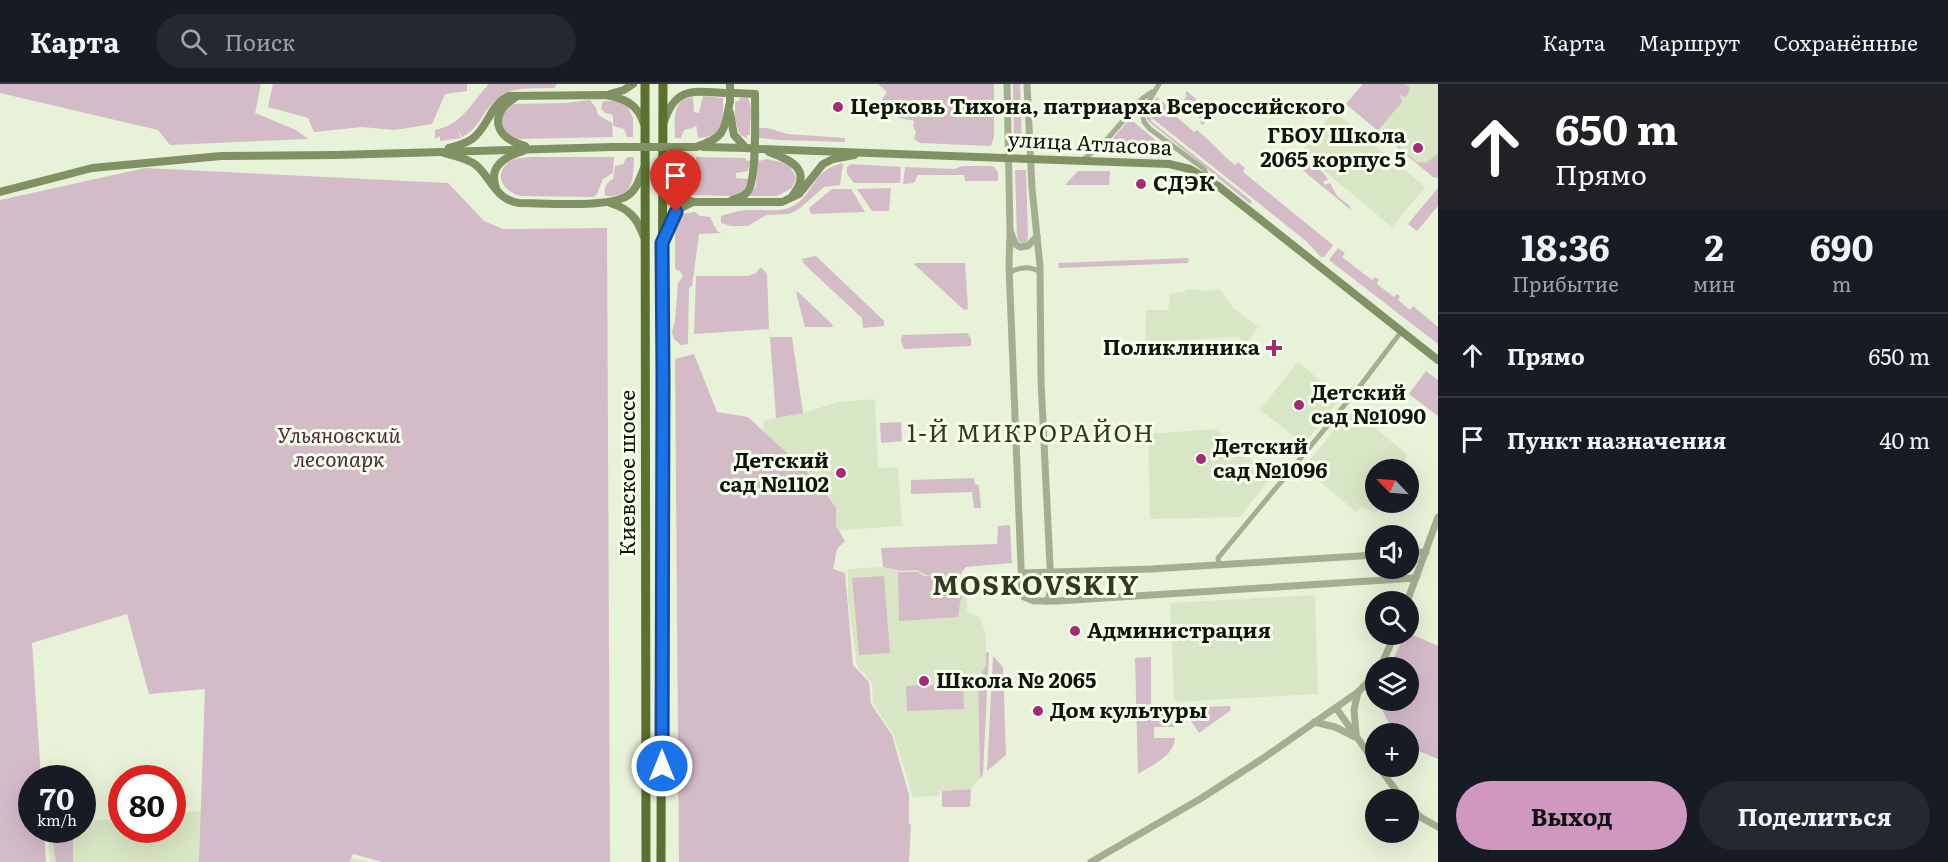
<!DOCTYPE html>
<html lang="ru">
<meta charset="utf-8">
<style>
:root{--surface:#171b24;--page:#242831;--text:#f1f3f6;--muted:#9ea1a6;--line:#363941;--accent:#d098be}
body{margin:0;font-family:Literata,serif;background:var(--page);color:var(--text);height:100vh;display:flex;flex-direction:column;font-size:22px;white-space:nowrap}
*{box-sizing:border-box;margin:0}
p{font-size:20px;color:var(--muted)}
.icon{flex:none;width:33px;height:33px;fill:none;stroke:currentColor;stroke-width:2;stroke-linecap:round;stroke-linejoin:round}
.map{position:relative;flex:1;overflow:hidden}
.sheet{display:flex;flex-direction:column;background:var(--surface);width:510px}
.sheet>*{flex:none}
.hud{background:#202124;color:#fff;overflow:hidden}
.needle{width:39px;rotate:295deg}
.tools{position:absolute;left:1365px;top:375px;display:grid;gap:12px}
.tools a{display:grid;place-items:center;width:54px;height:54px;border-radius:50%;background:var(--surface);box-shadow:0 6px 24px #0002;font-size:30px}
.speed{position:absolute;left:18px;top:681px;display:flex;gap:12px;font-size:30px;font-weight:700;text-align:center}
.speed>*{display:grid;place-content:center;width:78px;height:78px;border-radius:50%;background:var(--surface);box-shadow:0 6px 24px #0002;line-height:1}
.speed small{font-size:15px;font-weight:400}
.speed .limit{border:9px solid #d22;background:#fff;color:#111}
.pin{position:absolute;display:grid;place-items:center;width:51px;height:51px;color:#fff;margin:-62px -26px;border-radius:50% 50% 50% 0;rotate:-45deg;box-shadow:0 0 6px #0007}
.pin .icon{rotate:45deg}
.me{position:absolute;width:66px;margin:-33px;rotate:0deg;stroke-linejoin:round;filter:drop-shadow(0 0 4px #0008)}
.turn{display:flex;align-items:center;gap:21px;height:126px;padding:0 18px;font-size:27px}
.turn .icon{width:78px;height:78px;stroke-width:2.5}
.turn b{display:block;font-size:42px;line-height:51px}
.eta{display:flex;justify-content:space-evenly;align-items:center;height:102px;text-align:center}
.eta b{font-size:36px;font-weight:700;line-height:42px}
.action{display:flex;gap:12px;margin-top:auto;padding:12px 18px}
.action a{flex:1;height:69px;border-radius:36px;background:var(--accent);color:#111;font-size:24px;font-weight:700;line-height:69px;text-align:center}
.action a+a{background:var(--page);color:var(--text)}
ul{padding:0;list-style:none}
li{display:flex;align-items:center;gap:18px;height:84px;padding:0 18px;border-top:2px solid var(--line)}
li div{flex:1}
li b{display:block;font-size:22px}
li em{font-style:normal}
header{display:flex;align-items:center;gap:36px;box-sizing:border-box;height:84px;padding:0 30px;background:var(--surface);border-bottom:2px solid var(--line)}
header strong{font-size:28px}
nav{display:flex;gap:33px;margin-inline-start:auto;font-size:21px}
.search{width:420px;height:54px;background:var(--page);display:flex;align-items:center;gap:15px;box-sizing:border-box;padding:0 21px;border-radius:33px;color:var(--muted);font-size:22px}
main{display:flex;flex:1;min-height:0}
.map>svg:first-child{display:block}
</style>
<header>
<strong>Карта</strong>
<div class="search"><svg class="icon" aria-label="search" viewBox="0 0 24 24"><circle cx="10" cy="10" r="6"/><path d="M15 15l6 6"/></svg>Поиск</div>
<nav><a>Карта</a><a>Маршрут</a><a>Сохранённые</a></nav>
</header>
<main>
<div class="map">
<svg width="1438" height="778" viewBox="0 0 1438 778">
<rect width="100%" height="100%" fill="#e8f2d8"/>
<g fill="#d9e6c5">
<polygon points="1363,0 1438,0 1438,87 1433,93 1346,20"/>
<polygon points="1334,27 1425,103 1392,143 1301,68"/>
<polygon points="1186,205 1207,207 1220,205 1233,224 1258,243 1247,259 1237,253 1146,258 1145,256 1146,226 1168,226 1171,209 1185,208"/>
<polygon points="1298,278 1341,314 1304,360 1260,326"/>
<polygon points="875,315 878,384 898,383 902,442 841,446 838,450 785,395 763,344 764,336 803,329 838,318"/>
<polygon points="1351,325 1407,370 1403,385 1376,386 1376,418 1383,419 1376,429 1361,423 1356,428 1318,396 1323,388 1308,378"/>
<polygon points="1215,345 1272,392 1240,433 1150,435 1148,350"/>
<polygon points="882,483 902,488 917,486 926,491 959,492 966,501 967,528 981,534 986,552 986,581 978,595 980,694 971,705 940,707 939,712 913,713 893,649 873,620 872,599 857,582 848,516 848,485"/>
<polygon points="1315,511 1318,610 1177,618 1174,615 1170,519"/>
<polygon points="247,724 353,774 369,778 50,778 47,746 82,746 83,738 121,734 122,746 172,746 173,729"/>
</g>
<g fill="#d4bbc8">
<polygon points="0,0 261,0 255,29 296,46 308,55 170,61 158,46 0,9"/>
<polygon points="273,0 467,0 467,7 445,10 432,40 395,46 362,43 314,48 308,34 268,23"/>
<path d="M489,0H556V2L554,4C520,5 505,0 484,30C478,40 472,48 462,53L457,44L461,54L440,57V52L435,55V46C462,41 471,19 489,0Z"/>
<polygon points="878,0 994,0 994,53 991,62 920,59 914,55 916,48 913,42 914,37 874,28 887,8"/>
<polygon points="1013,0 1020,0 1022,61 1014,61"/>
<polygon points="1363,0 1405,0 1409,3 1410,5 1406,13 1400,11 1402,18 1379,45 1417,78 1426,79 1438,70 1438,94 1433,93 1346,20"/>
<polygon points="1187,7 1212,29 1203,41 1200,39 1202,36 1182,18 1187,12 1185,10"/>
<path d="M703,12L723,14C723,36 725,53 698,54L696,40L695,43L684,46L681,54H675C675,37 671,15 693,13L694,28L699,29Z"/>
<polygon points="1157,13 1159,15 1150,27 1151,37 1252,117 1250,120 1147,36 1147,26"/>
<path d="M740,14H748C754,25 749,39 750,51H747V54L740,51L735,35V18L739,17Z"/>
<path d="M590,16L596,24L598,31L612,39L613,53L517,55C507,50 501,44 501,33L513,20L565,19Z"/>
<polygon points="603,17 616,17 627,21 633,34 633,53 627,53 624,45 613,42 613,31 605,29 601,25"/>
<path d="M1163,18L1168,22L1166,24L1194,48L1197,46C1211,57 1221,70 1235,81L1238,78L1245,84L1243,88L1333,161L1324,173H1321L1306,157L1152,34L1153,29Z"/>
<polygon points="1130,35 1175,72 1103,68 1102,66"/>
<polygon points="759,44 768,44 787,50 845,54 845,58 780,56 759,54"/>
<path d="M530,73H614L613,89L603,95L597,110L594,113L521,112C507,109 492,93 507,80C513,74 522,74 530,73Z"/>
<path d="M627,73H634C633,94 635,114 606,112C602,106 607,97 613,95L615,82L623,80Z"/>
<polygon points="674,73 681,73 686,82 694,83 696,86 696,73 746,74 746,76 750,77 748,87 736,89 736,94 749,95 743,107 732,112 688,111 677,102"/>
<polygon points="758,75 759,77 767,75 789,80 796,94 792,104 777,112 749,112 756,102"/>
<path d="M1301,76C1313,79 1322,85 1328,96L1324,97V101L1330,99L1337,112L1349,121L1351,126L1294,79Z"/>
<path d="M843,79L840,101L824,103L799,125L789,130L766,131L748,142H731L721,139V132C727,130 733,128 739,127C756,123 774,130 791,123C815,112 809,87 843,79Z"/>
<polygon points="851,80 901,83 900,99 854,99 847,90 847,83"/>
<polygon points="962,82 993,82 998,88 998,97 965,97 964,91 918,91 914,99 903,100 905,83 954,85"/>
<polygon points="145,84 448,99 484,137 503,145 607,144 610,778 382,778 353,770 349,778 199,778 205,605 149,610 127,530 32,559 41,694 32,694 32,746 44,746 46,778 0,778 0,116"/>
<polygon points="1015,86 1026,86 1028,152 1027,158 1024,160 1018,157 1017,152"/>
<polygon points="1078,87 1110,87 1109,101 1065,101"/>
<polygon points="891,104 889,127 872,127 857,105"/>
<polygon points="1438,104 1438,122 1417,147 1408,140"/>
<polygon points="832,105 851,105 865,128 811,130 809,124"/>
<polygon points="695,128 700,132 710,133 717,147 721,149 699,150 692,202 689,204 688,260 681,261 674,255 672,248 675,237 678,199 683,192 680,187 676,186 675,183 675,142 682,130"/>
<polygon points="1338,164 1345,169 1342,173 1372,196 1375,193 1379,196 1377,200 1394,213 1397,210 1400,212 1398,216 1410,226 1413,222 1438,243 1438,260 1329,176"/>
<polygon points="816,172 884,237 884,242 863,244 862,234 804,180 802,175"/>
<polygon points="1189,174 1188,179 1059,184 1058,179"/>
<polygon points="917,179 965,179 968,225 964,226 914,180"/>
<polygon points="761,183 767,190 769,245 694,250 696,192 748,192 756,189"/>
<polygon points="796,208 798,208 833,241 832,243 805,243"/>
<polygon points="967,249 971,254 971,262 904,265 901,257 902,251"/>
<polygon points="770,253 792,253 803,329 776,334"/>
<polygon points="694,270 717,328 748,333 817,397 836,424 836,442 845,457 837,465 833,485 845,489 853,581 869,598 871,620 892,651 909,711 909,740 911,740 909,778 679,778 675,275"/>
<polygon points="1426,287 1438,296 1438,332 1409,310"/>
<polygon points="901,338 902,357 881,359 880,339"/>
<polygon points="974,394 975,400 979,401 981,424 974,424 972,408 911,410 911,396"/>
<polygon points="1010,441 1012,479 966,483 959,492 926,491 917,486 901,487 883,483 881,464 997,460 998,442"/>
<polygon points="898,488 918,488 923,492 958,493 966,502 960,519 958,533 899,537"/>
<polygon points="884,492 890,569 859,571 852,494"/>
<path d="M1409,549L1438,562V675L1409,663L1408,650C1391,650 1384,631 1379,617L1408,616V584L1389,583L1405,551L1408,550Z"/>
<polygon points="989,568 983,691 980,694 978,595 986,581 986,569"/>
<polygon points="993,572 1003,583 1006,671 987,687"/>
<path d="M1151,573V629L1174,627V643H1154V654H1175C1174,672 1152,681 1138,690L1135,574Z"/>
<polygon points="963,600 964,625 907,627 906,602"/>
<polygon points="1230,622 1231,626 1199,649 1189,634 1195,630 1199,623"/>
<polygon points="971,705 970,723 942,723 942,707"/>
<polygon points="52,753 73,754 73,778 56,778"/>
</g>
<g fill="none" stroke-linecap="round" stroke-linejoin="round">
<g stroke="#a4af91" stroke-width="5">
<polyline points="1159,0 1142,29 1144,38 1150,45 1204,85 1208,95"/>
<polyline points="1081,77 1102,61 1143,14 1152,8"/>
<path d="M1009,189C1019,183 1030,182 1040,188"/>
<polyline points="1219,481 1218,474 1357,306 1401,248"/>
</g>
<g stroke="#a4af91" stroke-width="7">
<polyline points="1007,0 1010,146 1009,182 1022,508 1024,513 1034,517 1058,517 1416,494"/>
<polyline points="1027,0 1032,104 1040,182 1041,297 1051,502 1049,514 1046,517"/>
<polyline points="1011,149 1015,160 1020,163 1028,162 1037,152"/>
<polyline points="1408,469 1426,468"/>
<polyline points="1022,489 1151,485 1376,471"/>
<polyline points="1407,518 1438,433"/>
<polyline points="1380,584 1395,550"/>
<polyline points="1336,624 1376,680"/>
<polyline points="1314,638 1335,643 1355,653"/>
<polyline points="1356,649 1354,626 1358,608"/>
<polyline points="1378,682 1403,716"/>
<polyline points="1408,723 1422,734 1438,743"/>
<polyline points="1091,778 1200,715 1262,675 1358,608 1376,590"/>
</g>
<g stroke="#809163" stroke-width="8">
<polyline points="610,10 624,6 633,0"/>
<path d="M516,13C488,31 494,53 525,62"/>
<polyline points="730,29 734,51 746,64"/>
<path d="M664,38C675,3 693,7 724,9"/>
<path d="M696,63C723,54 724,49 729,22"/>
<polyline points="703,63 746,64"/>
<path d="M449,64C457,62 465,60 472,55C488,44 490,20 509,12L605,11C624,14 638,20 644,40"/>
<polyline points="759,65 1169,80 1190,85 1218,102 1438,276"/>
<path d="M769,68C790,76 813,85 793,111"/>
<path d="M444,69C455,72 467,74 476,81C492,95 496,116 519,119C544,119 609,124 627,112C637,106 640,93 644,84"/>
<path d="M664,84C671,100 676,112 693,118H782L799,110L823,80L833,75L854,71"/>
<path d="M496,104C488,82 505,73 523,67"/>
<polyline points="0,108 92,84 221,72 337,71 613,63"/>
<path d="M732,116C738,114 745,112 748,107C757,95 755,28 755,10L735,9"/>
<path d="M610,119C630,125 637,134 644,153"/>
<polyline points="664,155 677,126 693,118"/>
</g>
<g stroke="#5c7130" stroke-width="9">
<polyline points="645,0 646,778"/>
<polyline points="661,778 663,0"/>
</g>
<g stroke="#809163" stroke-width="8">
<polyline points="730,18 730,1"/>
<polyline points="613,63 696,63"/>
<polyline points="746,64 759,65"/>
</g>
</g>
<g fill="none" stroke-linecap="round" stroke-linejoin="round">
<g stroke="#114b97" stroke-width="15">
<polyline id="route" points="662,682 663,294 662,159 676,128"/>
</g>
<use href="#route" stroke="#1a73e8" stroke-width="10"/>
</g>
<g fill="#a72979" stroke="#f6ffea" stroke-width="2">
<circle cx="838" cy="23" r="6"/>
<circle cx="1418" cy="64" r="6"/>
<circle cx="1141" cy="100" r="6"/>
<path d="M1271 255h6v6h6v6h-6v6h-6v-6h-6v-6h6z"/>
<circle cx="1299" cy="321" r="6"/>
<circle cx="1201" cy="375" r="6"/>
<circle cx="841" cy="389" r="6"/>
<circle cx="1075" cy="547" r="6"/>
<circle cx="924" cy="597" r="6"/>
<circle cx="1038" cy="627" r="6"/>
</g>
<g text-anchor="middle" stroke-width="6" stroke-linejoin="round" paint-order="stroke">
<g font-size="21" font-weight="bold" fill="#10140b" stroke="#f6ffea" text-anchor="start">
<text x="850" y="30">Церковь Тихона, патриарха Всероссийского</text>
<text x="1406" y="59" text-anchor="end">ГБОУ Школа<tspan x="1406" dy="24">2065 корпус 5</tspan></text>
<text x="1153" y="107">СДЭК</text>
<text x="1260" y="271" text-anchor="end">Поликлиника</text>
<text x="1311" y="316">Детский<tspan x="1311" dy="24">сад №1090</tspan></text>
<text x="1213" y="370">Детский<tspan x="1213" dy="24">сад №1096</tspan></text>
<text x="829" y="384" text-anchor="end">Детский<tspan x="829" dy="24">сад №1102</tspan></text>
<text x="1087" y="554">Администрация</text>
<text x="936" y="604">Школа № 2065</text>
<text x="1050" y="634">Дом культуры</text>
</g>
<g font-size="21" fill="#10140b" stroke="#f6ffea">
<text transform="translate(1090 60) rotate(3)" y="7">улица Атласова</text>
<text transform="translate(628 389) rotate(-90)" y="7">Киевское шоссе</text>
</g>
<g font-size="21" font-style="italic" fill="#522840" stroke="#f6ffea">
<text x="339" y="359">Ульяновский<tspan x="339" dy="24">лесопарк</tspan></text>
</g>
<g font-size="24" letter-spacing="1.5" fill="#313924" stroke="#f6ffea">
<text x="1031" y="358">1-Й МИКРОРАЙОН</text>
</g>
<g font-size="27" font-weight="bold" letter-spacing="1.5" fill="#313924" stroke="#f6ffea">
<text x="1036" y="511">MOSKOVSKIY</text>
</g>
</g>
</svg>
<div class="tools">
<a><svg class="needle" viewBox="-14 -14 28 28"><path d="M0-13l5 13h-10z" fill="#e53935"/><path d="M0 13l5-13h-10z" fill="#9ea1a6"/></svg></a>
<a><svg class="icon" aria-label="sound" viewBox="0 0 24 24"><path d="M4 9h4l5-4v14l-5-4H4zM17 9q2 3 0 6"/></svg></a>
<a><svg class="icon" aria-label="search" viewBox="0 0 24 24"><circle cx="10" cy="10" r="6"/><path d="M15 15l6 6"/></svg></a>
<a><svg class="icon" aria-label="layers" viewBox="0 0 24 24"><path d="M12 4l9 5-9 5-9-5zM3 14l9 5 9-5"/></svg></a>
<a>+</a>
<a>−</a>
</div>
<div class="speed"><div>70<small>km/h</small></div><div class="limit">80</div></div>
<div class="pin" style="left:676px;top:128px;background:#d93025"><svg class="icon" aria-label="arrive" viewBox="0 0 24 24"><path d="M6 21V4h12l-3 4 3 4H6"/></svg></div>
<svg class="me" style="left:662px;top:682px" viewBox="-20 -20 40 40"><circle r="17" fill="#1a73e8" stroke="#fff" stroke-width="3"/><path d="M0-11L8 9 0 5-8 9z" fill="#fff"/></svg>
</div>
<section class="sheet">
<div class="hud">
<div class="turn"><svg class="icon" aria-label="ahead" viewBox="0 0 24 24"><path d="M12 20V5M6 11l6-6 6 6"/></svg><div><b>650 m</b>Прямо</div></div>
</div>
<div class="eta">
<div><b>18:36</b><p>Прибытие</p></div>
<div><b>2</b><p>мин</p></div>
<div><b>690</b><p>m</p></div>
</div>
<ul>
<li><svg class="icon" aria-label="ahead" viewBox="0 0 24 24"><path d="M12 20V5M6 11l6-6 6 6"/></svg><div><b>Прямо</b></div><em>650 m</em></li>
<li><svg class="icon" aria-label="arrive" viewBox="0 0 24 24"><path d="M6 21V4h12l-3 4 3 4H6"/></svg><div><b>Пункт назначения</b></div><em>40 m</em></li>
</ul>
<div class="action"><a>Выход</a><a>Поделиться</a></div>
</section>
</main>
